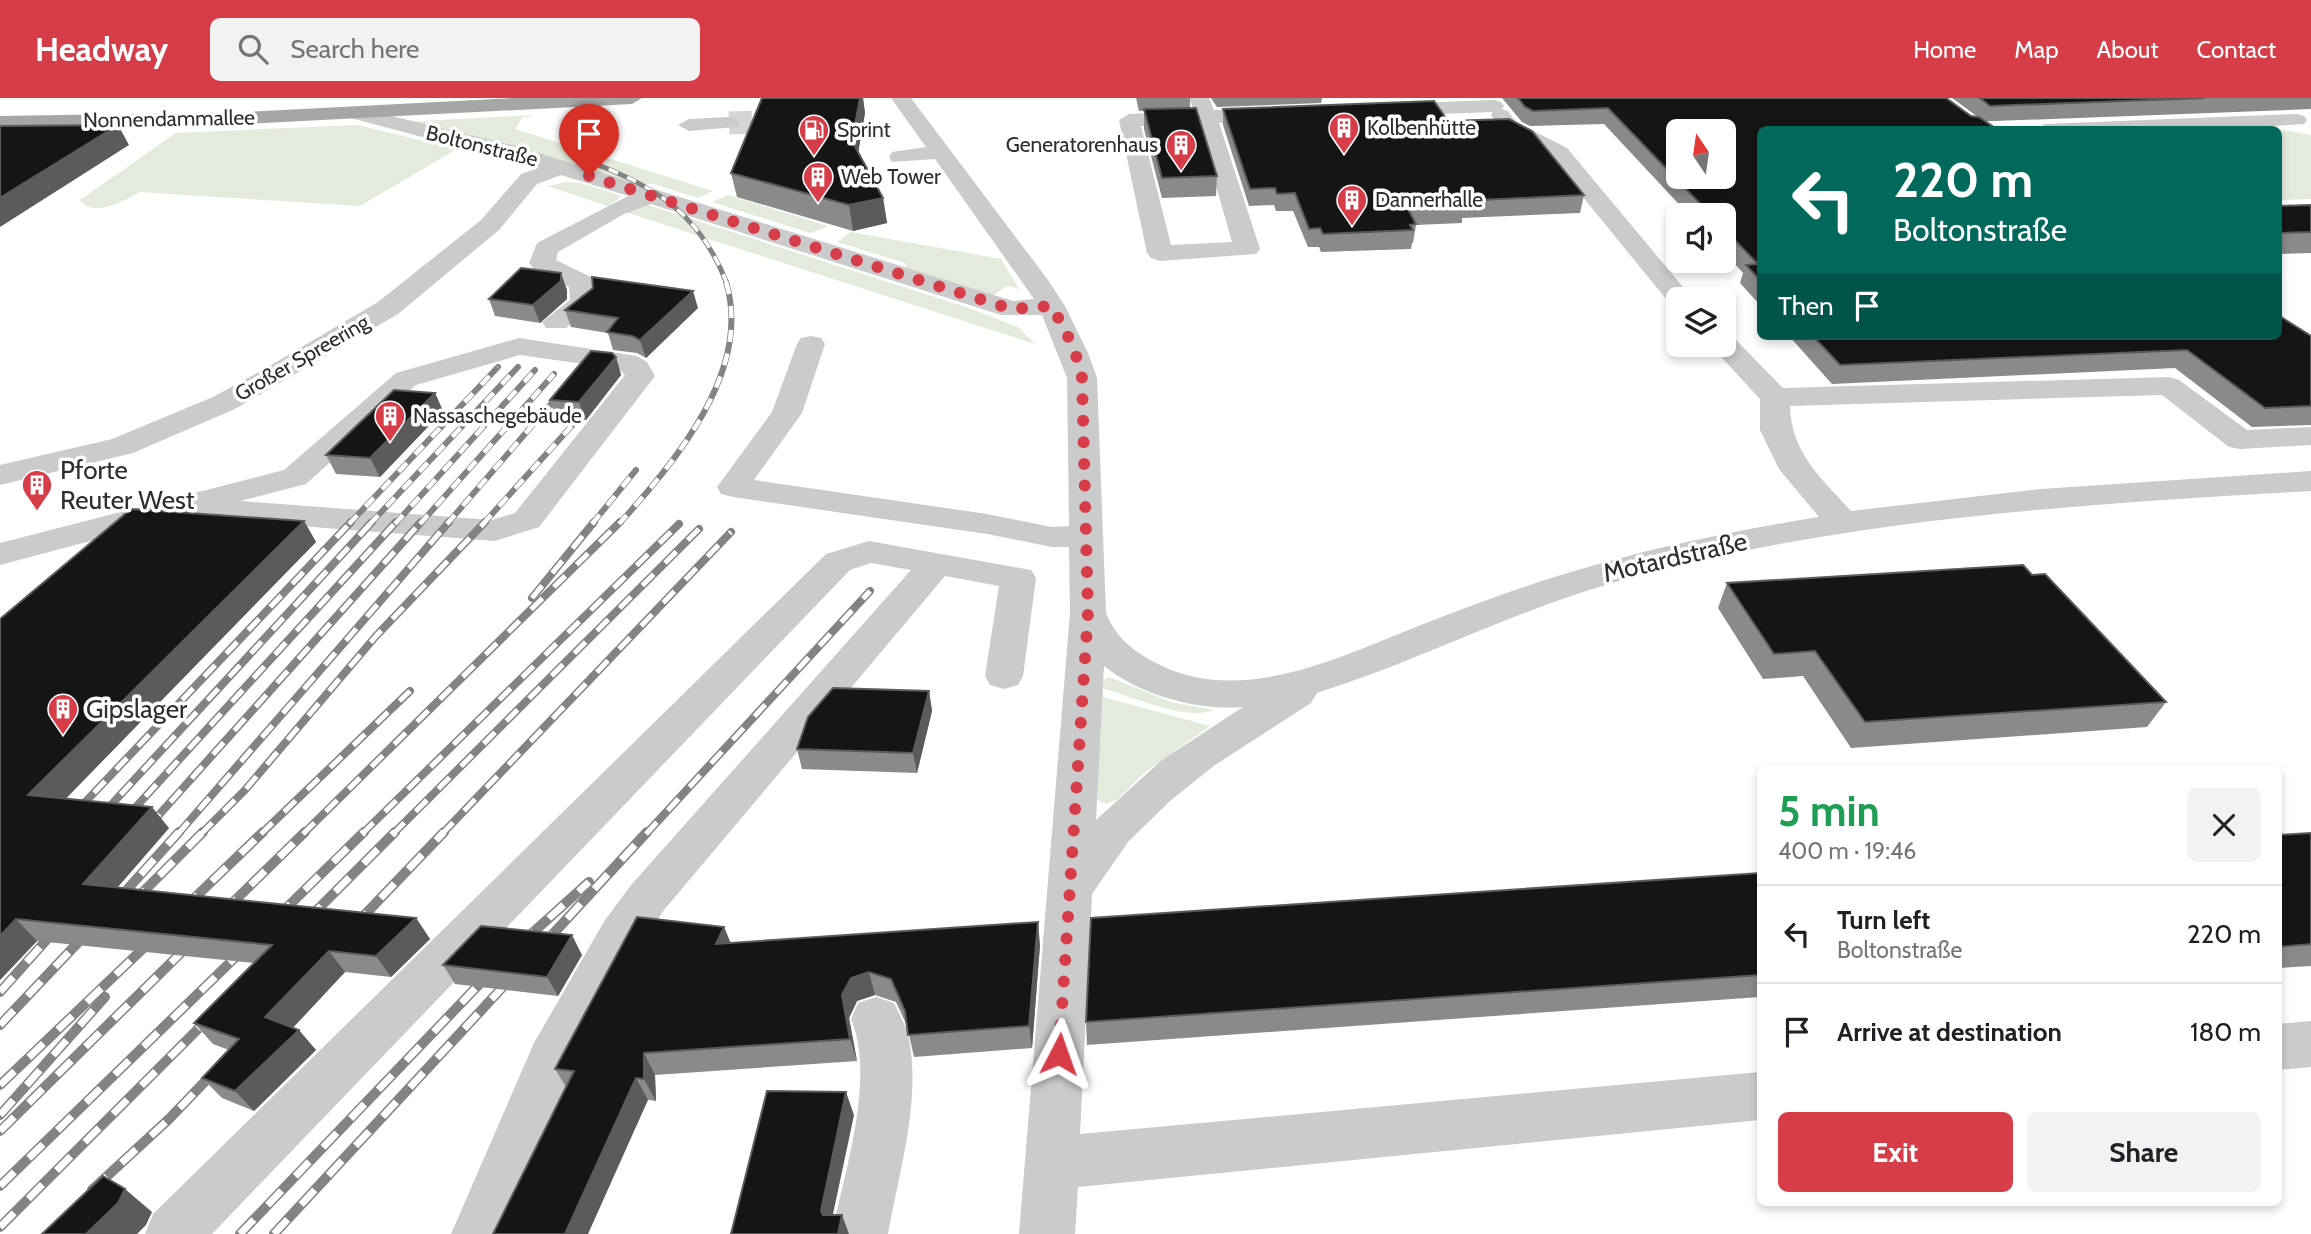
<!DOCTYPE html>
<meta charset="utf-8">
<style>
:root{--surface:#fff;--page:#f2f2f2;--text:#202124;--muted:#757577;--line:#e0e0e0;--accent:#d73d48}
body{margin:0;font-family:Cabin,sans-serif;background:var(--page);color:var(--text);height:100vh;display:flex;flex-direction:column;font-size:26px;white-space:nowrap}
*{box-sizing:border-box;margin:0}
p{font-size:23px;color:var(--muted)}
.icon{flex:none;width:38px;height:38px;fill:none;stroke:currentColor;stroke-width:2;stroke-linecap:round;stroke-linejoin:round}
.map{position:relative;flex:1;overflow:hidden}
.details{position:absolute;left:1757px;top:667px;width:525px;height:441px;display:flex;flex-direction:column;background:var(--surface);border-radius:10px;box-shadow:0 4px 10px #0003}
.details>*{flex:none}
.banner{position:absolute;left:1757px;top:28px;width:525px;height:214px;border-radius:10px;box-shadow:0 4px 10px #0003;background:#00695c;color:#fff;overflow:hidden}
.needle{width:46px;rotate:347deg}
.fabs{position:absolute;left:1666px;top:21px;display:grid;gap:14px}
.fabs a{display:grid;place-items:center;width:70px;height:70px;border-radius:10px;background:var(--surface);box-shadow:0 4px 10px #0003;font-size:35px}
.pin{position:absolute;display:grid;place-items:center;width:60px;height:60px;color:#fff;margin:-72px -30px;border-radius:50% 50% 50% 0;rotate:-45deg;box-shadow:0 0 7px #0007}
.pin .icon{rotate:45deg}
.me{position:absolute;width:77px;margin:-38px;rotate:4deg;stroke-linejoin:round;filter:drop-shadow(0 0 5px #0008)}
.turn{display:flex;align-items:center;gap:24px;height:147px;padding:0 21px;font-size:32px}
.turn .icon{width:91px;height:91px;stroke-width:2.5}
.turn b{display:block;font-size:49px;line-height:60px}
.then{display:flex;align-items:center;height:66px;padding:0 21px;background:#0003;gap:14px;font-size:26px}
.round{display:grid;place-items:center;flex:none;width:74px;height:74px;border-radius:10px;background:var(--page)}
.headline{display:flex;align-items:center;justify-content:space-between;height:119px;padding:0 21px}
h1{font-size:42px;font-weight:800;line-height:52px;color:#1e9e55}
.cta{display:flex;gap:14px;margin-top:auto;padding:14px 21px}
.cta a{flex:1;height:80px;border-radius:10px;background:var(--accent);color:#fff;font-size:28px;font-weight:800;line-height:80px;text-align:center}
.cta a+a{background:var(--page);color:var(--text)}
ul{padding:0;list-style:none}
li{display:flex;align-items:center;gap:21px;height:98px;padding:0 21px;border-top:2px solid var(--line)}
li div{flex:1}
li b{display:block;font-size:26px}
li em{font-style:normal}
header{display:flex;align-items:center;gap:42px;box-sizing:border-box;height:98px;padding:0 35px;background:var(--accent);color:#fff}
header strong{font-size:33px}
nav{display:flex;gap:38px;margin-inline-start:auto;font-size:24px}
.search{width:490px;height:63px;background:var(--page);display:flex;align-items:center;gap:18px;box-sizing:border-box;padding:0 24px;border-radius:10px;color:var(--muted);font-size:26px}
.map>svg:first-child{display:block}
</style>
<header>
<strong>Headway</strong>
<div class="search"><svg class="icon" aria-label="search" viewBox="0 0 24 24"><circle cx="10" cy="10" r="6"/><path d="M15 15l6 6"/></svg>Search here</div>
<nav><a>Home</a><a>Map</a><a>About</a><a>Contact</a></nav>
</header>
<div class="map">
<svg width="2311" height="1136" viewBox="0 0 2311 1136">
<rect width="100%" height="100%" fill="#fff"/>
<g fill="#e4eadc">
<polygon points="535,17 522,20 515,31 713,93 698,100 654,86 635,86 404,24"/>
<path d="M357,27L457,51L360,108L140,94C125,102 95,121 80,102L176,35Z"/>
<polygon points="2258,27 2311,37 2311,101 2279,102 2278,32 2143,32"/>
<polygon points="566,84 580,85 622,98 608,108 547,88"/>
<polygon points="728,97 828,128 810,135 712,104"/>
<polygon points="642,105 969,210 1018,229 1035,246 622,113"/>
<polygon points="851,134 1001,161 1019,191 1007,188 991,199 907,172 905,165 837,144"/>
<path d="M1109,579L1171,604L1214,612C1185,624 1129,597 1099,589L1100,584Z"/>
<polygon points="1099,598 1210,628 1144,675 1117,702 1105,706 1095,700"/>
</g>
<g fill="none" stroke-linecap="round" stroke-linejoin="round">
<polyline stroke="#d5d5d5" stroke-width="23" stroke-dasharray="23 11" stroke-linecap="butt" points="729,25 864,21"/>
<g fill="#cbcbcb" fill-rule="evenodd">
<path d="M891,0H911L1048,182L1065,208L1088,255L1097,280L1106,515C1115,538 1131,551 1152,563C1240,612 1343,557 1426,525C1470,508 1515,491 1561,477C1645,451 1732,433 1819,419L1779,371L1760,332V301L1710,247H1724V238L1734,240L1783,290L2169,279L2179,282L2247,332L2311,329V347L2240,351L2229,349L2162,297L1790,308C1791,355 1821,380 1851,413L2041,391L2311,373V393C2075,407 1837,420 1609,486C1509,515 1416,564 1317,595L1311,605L1215,667L1170,703L1128,744L1092,796L1080,1036L1760,974V1022L1078,1089L1075,1136H1019L1070,515L1069,449H1052L987,436L733,399L721,396L717,389L772,314L797,246L801,240L811,238L821,240L825,246L802,315L754,382L987,416L1052,429L1069,428L1067,280L1042,217H1001L651,106L624,116L558,154L556,162L591,179L597,205L566,230H546L542,224L570,202L569,189L533,170L529,165L537,145L628,98L561,77L537,86L499,132L398,216L235,311L133,355L0,387V367L112,341L213,299L266,270L378,204L481,122L521,76L538,70L347,19L344,15L354,9L516,48L1013,203L1034,201L935,61L892,64L889,59L892,54L926,49ZM1104,568C1140,597 1197,613 1243,609L1162,662L1096,722Z"/>
<path d="M1189,0H1209L1214,12L1275,10L1285,16L1275,22L1219,25L1260,151L1256,156L1160,163L1151,160L1147,155L1119,22L1129,16L1194,13ZM1198,25L1232,144L1171,147L1141,28Z"/>
<polygon points="1494,2 1501,4 1504,8 1502,11 1508,13 1516,24 1567,50 1693,201 1678,201 1678,209 1671,207 1551,60 1502,32 1491,17 1493,14 1388,18 1378,12 1388,6"/>
<polygon points="2297,16 2304,18 2307,22 2304,26 2217,32 2035,32 2045,26"/>
<polygon points="729,19 736,21 740,25 736,29 689,33 678,27 689,21"/>
<path d="M519,240L637,258L647,264L655,278L539,429L495,443L181,419L0,467V445L284,372L396,275ZM520,257L619,271L625,277L515,415L492,422L240,403L306,386L416,287Z"/>
<path d="M869,443L1031,472L1036,480L1023,578L1018,587L1004,591L990,587L985,578L999,488L945,478L664,812C595,913 550,1022 507,1136H451L534,945L605,822L632,786L911,472L871,465L850,472L212,1136H145L153,1116L826,456Z"/>
<path d="M876,899L894,905C899,916 907,929 909,941C921,1003 899,1074 888,1136H832C844,1075 876,980 851,921L858,905Z"/>
<polygon points="2311,923 2311,969 2278,972 2278,926"/>
</g>
<polygon fill="#a6a6a6" fill-rule="evenodd" points="513,0 642,0 632,6 244,26 0,30 0,18 244,14"/>
<g stroke="#838383" stroke-width="5">
<path id="rail-far3" d="M590,64C656,88 701,117 727,186"/>
</g>
<g stroke="#838383" stroke-width="6">
<g id="rail-far2">
<polyline points="349,426 498,269"/>
<polyline points="370,426 518,269"/>
<polyline points="395,426 535,272"/>
<polyline points="420,426 554,276"/>
<polyline points="447,426 563,292"/>
<polyline points="483,426 577,322"/>
<polyline points="592,426 636,372"/>
<path d="M619,426C674,365 753,273 726,184"/>
</g>
</g>
<g stroke="#838383" stroke-width="8">
<g id="rail-far1">
<polyline points="532,500 594,424"/>
<polyline points="72,718 351,424"/>
<polyline points="99,720 372,424"/>
<polyline points="124,722 396,424"/>
<polyline points="149,728 421,424"/>
<polyline points="178,736 449,424"/>
<polyline points="201,736 245,692 376,538 485,424"/>
<polyline points="261,736 410,593"/>
<polyline points="303,736 620,424"/>
<polyline points="362,736 679,426"/>
<polyline points="393,736 699,431"/>
<polyline points="442,736 731,434"/>
<polyline points="646,736 870,493"/>
</g>
</g>
<g stroke="#838383" stroke-width="10">
<g id="rail">
<polyline points="114,806 179,734"/>
<polyline points="131,806 203,734"/>
<polyline points="183,811 263,734"/>
<polyline points="222,815 305,734"/>
<polyline points="276,820 364,734"/>
<polyline points="307,822 395,734"/>
<polyline points="353,829 444,734"/>
<polyline points="519,847 589,784"/>
<polyline points="540,850 647,734"/>
<polyline points="0,894 58,829"/>
<polyline points="0,927 88,834"/>
<polyline points="0,987 153,841"/>
<polyline points="0,1017 105,899"/>
<polyline points="0,1033 192,844"/>
<polyline points="0,1088 246,849"/>
<polyline points="92,1092 169,1021 218,970"/>
<polyline points="0,1129 213,916"/>
<polyline points="240,1136 491,874"/>
<polyline points="274,1136 513,878"/>
</g>
</g>
<use href="#rail-far3" stroke="#fff" stroke-width="3.5" stroke-dasharray="10" stroke-linecap="butt"/>
<use href="#rail-far2" stroke="#fff" stroke-width="4.5" stroke-dasharray="12" stroke-linecap="butt"/>
<use href="#rail-far1" stroke="#fff" stroke-width="5" stroke-dasharray="16" stroke-linecap="butt"/>
<use href="#rail" stroke="#fff" stroke-width="7" stroke-dasharray="20" stroke-linecap="butt"/>
</g>
<g fill="#8a8a8a">
<polygon points="762,0 863,0 865,15 858,55 883,100 887,125 853,133 737,99 731,75"/>
<polygon points="1136,0 1190,0 1190,10 1217,78 1216,98 1162,100 1144,31 1144,13 1139,13"/>
<polygon points="1211,0 1322,0 1321,5 1217,9"/>
<polygon points="1502,0 1946,0 1971,18 1978,19 1952,0 2311,0 2311,11 1760,32 1760,207 1740,185 1743,175 1724,154 1724,117 1689,117 1604,26 1530,28 1522,24"/>
<polygon points="1223,11 1448,23 1584,97 1580,115 1462,120 1462,125 1416,127 1413,145 1412,145 1411,151 1321,154 1319,149 1308,149 1293,113 1276,113 1274,107 1249,108 1223,27"/>
<polygon points="2311,107 2311,155 2278,156 2278,108"/>
<polygon points="567,192 567,201 540,225 495,218 489,201"/>
<polygon points="698,210 646,260 637,255 613,252 608,235 571,229 565,212"/>
<polygon points="1789,238 2311,238 2311,327 2252,329 2175,270 1832,286"/>
<polygon points="616,259 621,277 586,322 556,321 550,302"/>
<polygon points="435,295 443,313 380,379 336,376 326,357"/>
<polygon points="304,423 316,444 65,701 169,730 118,789 416,820 430,841 391,879 345,874 293,930 316,952 254,1013 222,1000 202,980 229,952 213,946 194,925 254,865 37,843 0,882 0,521"/>
<polygon points="2032,477 2166,604 2147,629 1851,650 1803,578 1763,581 1718,510 1727,485"/>
<polygon points="929,593 932,613 917,675 802,671 797,651"/>
<polygon points="2311,735 2311,868 2278,870 2278,737"/>
<polygon points="1760,775 1760,899 1087,947 1086,924"/>
<polygon points="724,829 731,845 1040,847 1032,950 914,959 907,928 896,904 875,897 857,903 849,920 857,963 655,977 656,1003 566,989 555,971"/>
<polygon points="582,857 558,898 455,886 443,867"/>
</g>
<g fill="#5b5b5b">
<polygon points="860,0 863,0 865,15 856,67 852,43"/>
<polygon points="118,27 129,47 0,129 0,100"/>
<polygon points="883,100 887,125 853,133 849,107"/>
<polygon points="561,175 567,192 567,201 540,225 533,207"/>
<polygon points="693,193 698,210 646,260 640,242"/>
<polygon points="616,259 621,277 586,322 579,304"/>
<polygon points="435,295 443,313 380,379 370,360"/>
<polygon points="304,423 316,444 48,719 28,697"/>
<polygon points="929,593 932,613 917,675 913,655"/>
<polygon points="152,709 169,730 102,807 83,786"/>
<polygon points="416,820 430,841 391,879 376,858"/>
<polygon points="16,821 37,843 0,882 0,838"/>
<polygon points="1038,824 1040,847 1032,950 1029,928"/>
<polygon points="724,829 733,852 716,846"/>
<polygon points="572,837 582,857 558,898 547,879"/>
<polygon points="329,853 345,874 283,940 265,919"/>
<polygon points="869,874 875,897 857,903 849,920 857,963 850,941 842,897 851,880"/>
<polygon points="299,932 316,952 254,1013 235,993"/>
<polygon points="644,955 655,977 656,1003 644,981"/>
<polygon points="636,980 648,1002 588,1136 565,1136"/>
<polygon points="846,994 854,1017 829,1135 821,1113"/>
<polygon points="125,1091 152,1114 146,1127 137,1136 86,1136"/>
<polygon points="842,1117 849,1136 838,1136"/>
</g>
<g fill="#151515" stroke="#5b5b5b" stroke-width="2" fill-rule="evenodd">
<polygon points="762,0 860,0 852,43 883,100 849,107 731,75"/>
<path d="M1518,0H1946L1971,18L1979,19L1998,32H1760V182L1746,167L1758,166L1724,131V117H1711L1608,10L1533,13L1525,9ZM1678,33H1724V79H1678Z"/>
<polygon points="1980,0 2205,0 1990,8"/>
<polygon points="1434,3 1448,23 1509,21 1532,33 1584,97 1462,103 1465,107 1407,109 1416,126 1410,127 1413,132 1323,136 1320,130 1309,131 1295,95 1277,96 1275,90 1250,91 1223,11"/>
<polygon points="1196,10 1217,78 1162,80 1144,11"/>
<polygon points="118,27 0,100 0,28"/>
<polygon points="2311,107 2311,134 2278,135 2278,108"/>
<polygon points="521,170 561,175 561,183 533,207 489,201"/>
<polygon points="592,179 693,193 640,242 632,238 607,234 618,220 565,212 593,190"/>
<polygon points="2278,217 2311,238 2311,308 2265,310 2187,252 1840,267 1813,238 2278,238"/>
<polygon points="591,253 612,255 616,259 579,304 550,302"/>
<polygon points="394,292 435,295 370,360 326,357"/>
<polygon points="131,411 304,423 28,697 152,709 83,786 416,820 376,858 329,853 265,919 299,932 235,993 202,980 239,941 194,925 272,847 16,821 0,838 0,521"/>
<polygon points="2023,467 2032,477 2045,476 2166,604 1865,624 1815,553 1774,556 1727,485"/>
<polygon points="833,590 929,593 913,655 797,651 808,619"/>
<polygon points="2311,735 2311,846 2278,849 2278,741 2281,741 2278,737"/>
<polygon points="1760,775 1760,877 1086,924 1091,820"/>
<polygon points="637,819 724,829 716,846 1038,824 1029,928 908,937 905,913 891,881 869,874 851,880 842,897 850,941 644,955 644,981 636,980 565,1136 493,1136 574,973 555,971"/>
<polygon points="481,828 572,837 547,879 443,867"/>
<polygon points="767,993 846,994 821,1113 823,1117 842,1117 838,1136 731,1136"/>
<polygon points="103,1078 125,1091 118,1105 86,1136 42,1136"/>
</g>
<g fill="none" stroke-linecap="round" stroke-linejoin="round">
<polyline stroke="#d73d48" stroke-width="12" stroke-dasharray="0 21.6" points="589,78 1011,211 1052,208 1074,250 1082,280 1088,515 1059,956"/>
</g>
<defs>
<g id="building-pin" transform="scale(1.575)"><path d="M0 17L-7.5 6A9.5 9.5 0 1 1 7.5 6Z" fill="#d73d48" stroke="#fff"/><path d="M-4-6H4V6H1V3H-1V6H-4ZM-2.5-4.3h1.7v1.8h-1.7ZM.8-4.3h1.7v1.8H.8ZM-2.5-1h1.7V.8h-1.7ZM.8-1h1.7V.8H.8Z" fill="#fff"/></g>
<g id="fuel-pin" transform="scale(1.575)"><path d="M0 17L-7.5 6A9.5 9.5 0 1 1 7.5 6Z" fill="#d73d48" stroke="#fff"/><path d="M-5.5-6h7V0h2V4h1.3V-2.5L3-4.5l.8-.8L6-3V5H2.5V1h-1V6h-7ZM-4.2-4.7v3.2H.2V-4.7Z" fill="#fff"/></g>
</defs>
<g fill-rule="evenodd">
<use href="#building-pin" x="1344" y="30"/>
<use href="#fuel-pin" x="814" y="32"/>
<use href="#building-pin" x="1181" y="47"/>
<use href="#building-pin" x="818" y="79"/>
<use href="#building-pin" x="1352" y="102"/>
<use href="#building-pin" x="390" y="318"/>
<use href="#building-pin" x="37" y="387"/>
<use href="#building-pin" x="63" y="611"/>
</g>
<g text-anchor="middle" stroke-width="7" stroke-linejoin="round" paint-order="stroke">
<g font-size="21" fill="#2e2e2e" stroke="#fff">
<text transform="translate(169 21) rotate(-1)" y="7">Nonnendammallee</text>
<text transform="translate(482 48) rotate(14)" y="7">Boltonstraße</text>
<text transform="translate(302 260) rotate(-30)" y="7">Großer Spreering</text>
</g>
<g font-size="21" fill="#2e2e2e" stroke="#fff" text-anchor="start">
<text x="1367" y="37">Kolbenhütte</text>
<text x="837" y="39">Sprint</text>
<text x="1158" y="54" text-anchor="end">Generatorenhaus</text>
<text x="841" y="86">Web Tower</text>
<text x="1375" y="109">Dannerhalle</text>
<text x="413" y="325">Nassaschegebäude</text>
</g>
<g font-size="26" fill="#2e2e2e" stroke="#fff" text-anchor="start">
<text x="60" y="381">Pforte<tspan x="60" dy="30">Reuter West</tspan></text>
<text x="86" y="620">Gipslager</text>
</g>
<g font-size="26" fill="#2e2e2e" stroke="#fff">
<text transform="translate(1675 459) rotate(-13)" y="9">Motardstraße</text>
</g>
</g>
</svg>
<div class="fabs">
<a><svg class="needle" viewBox="-14 -14 28 28"><path d="M0-13l5 13h-10z" fill="#e53935"/><path d="M0 13l5-13h-10z" fill="#757577"/></svg></a>
<a><svg class="icon" aria-label="sound" viewBox="0 0 24 24"><path d="M4 9h4l5-4v14l-5-4H4zM17 9q2 3 0 6"/></svg></a>
<a><svg class="icon" aria-label="layers" viewBox="0 0 24 24"><path d="M12 4l9 5-9 5-9-5zM3 14l9 5 9-5"/></svg></a>
</div>
<div class="pin" style="left:589px;top:78px;background:#d93025"><svg class="icon" aria-label="arrive" viewBox="0 0 24 24"><path d="M6 21V4h12l-3 4 3 4H6"/></svg></div>
<svg class="me" style="left:1059px;top:956px" viewBox="-20 -20 40 40"><path d="M0-17L14 15 0 8-14 15z" fill="#d73d48" stroke="#fff" stroke-width="4"/></svg>
<div class="banner">
<div class="turn"><svg class="icon" aria-label="left" viewBox="0 0 24 24"><path d="M17 20v-9H6M10 6l-5 5 5 5"/></svg><div><b>220 m</b>Boltonstraße</div></div>
<div class="then">Then<svg class="icon" aria-label="arrive" viewBox="0 0 24 24"><path d="M6 21V4h12l-3 4 3 4H6"/></svg></div>
</div>
<section class="details">
<div class="headline"><div><h1>5 min</h1><p>400 m · 19:46</p></div><a class="round"><svg class="icon" aria-label="close" viewBox="0 0 24 24"><path d="M6 6l12 12M18 6L6 18"/></svg></a></div>
<ul>
<li><svg class="icon" aria-label="left" viewBox="0 0 24 24"><path d="M17 20v-9H6M10 6l-5 5 5 5"/></svg><div><b>Turn left</b><p>Boltonstraße</p></div><em>220 m</em></li>
<li><svg class="icon" aria-label="arrive" viewBox="0 0 24 24"><path d="M6 21V4h12l-3 4 3 4H6"/></svg><div><b>Arrive at destination</b></div><em>180 m</em></li>
</ul>
<div class="cta"><a>Exit</a><a>Share</a></div>
</section>
</div>
